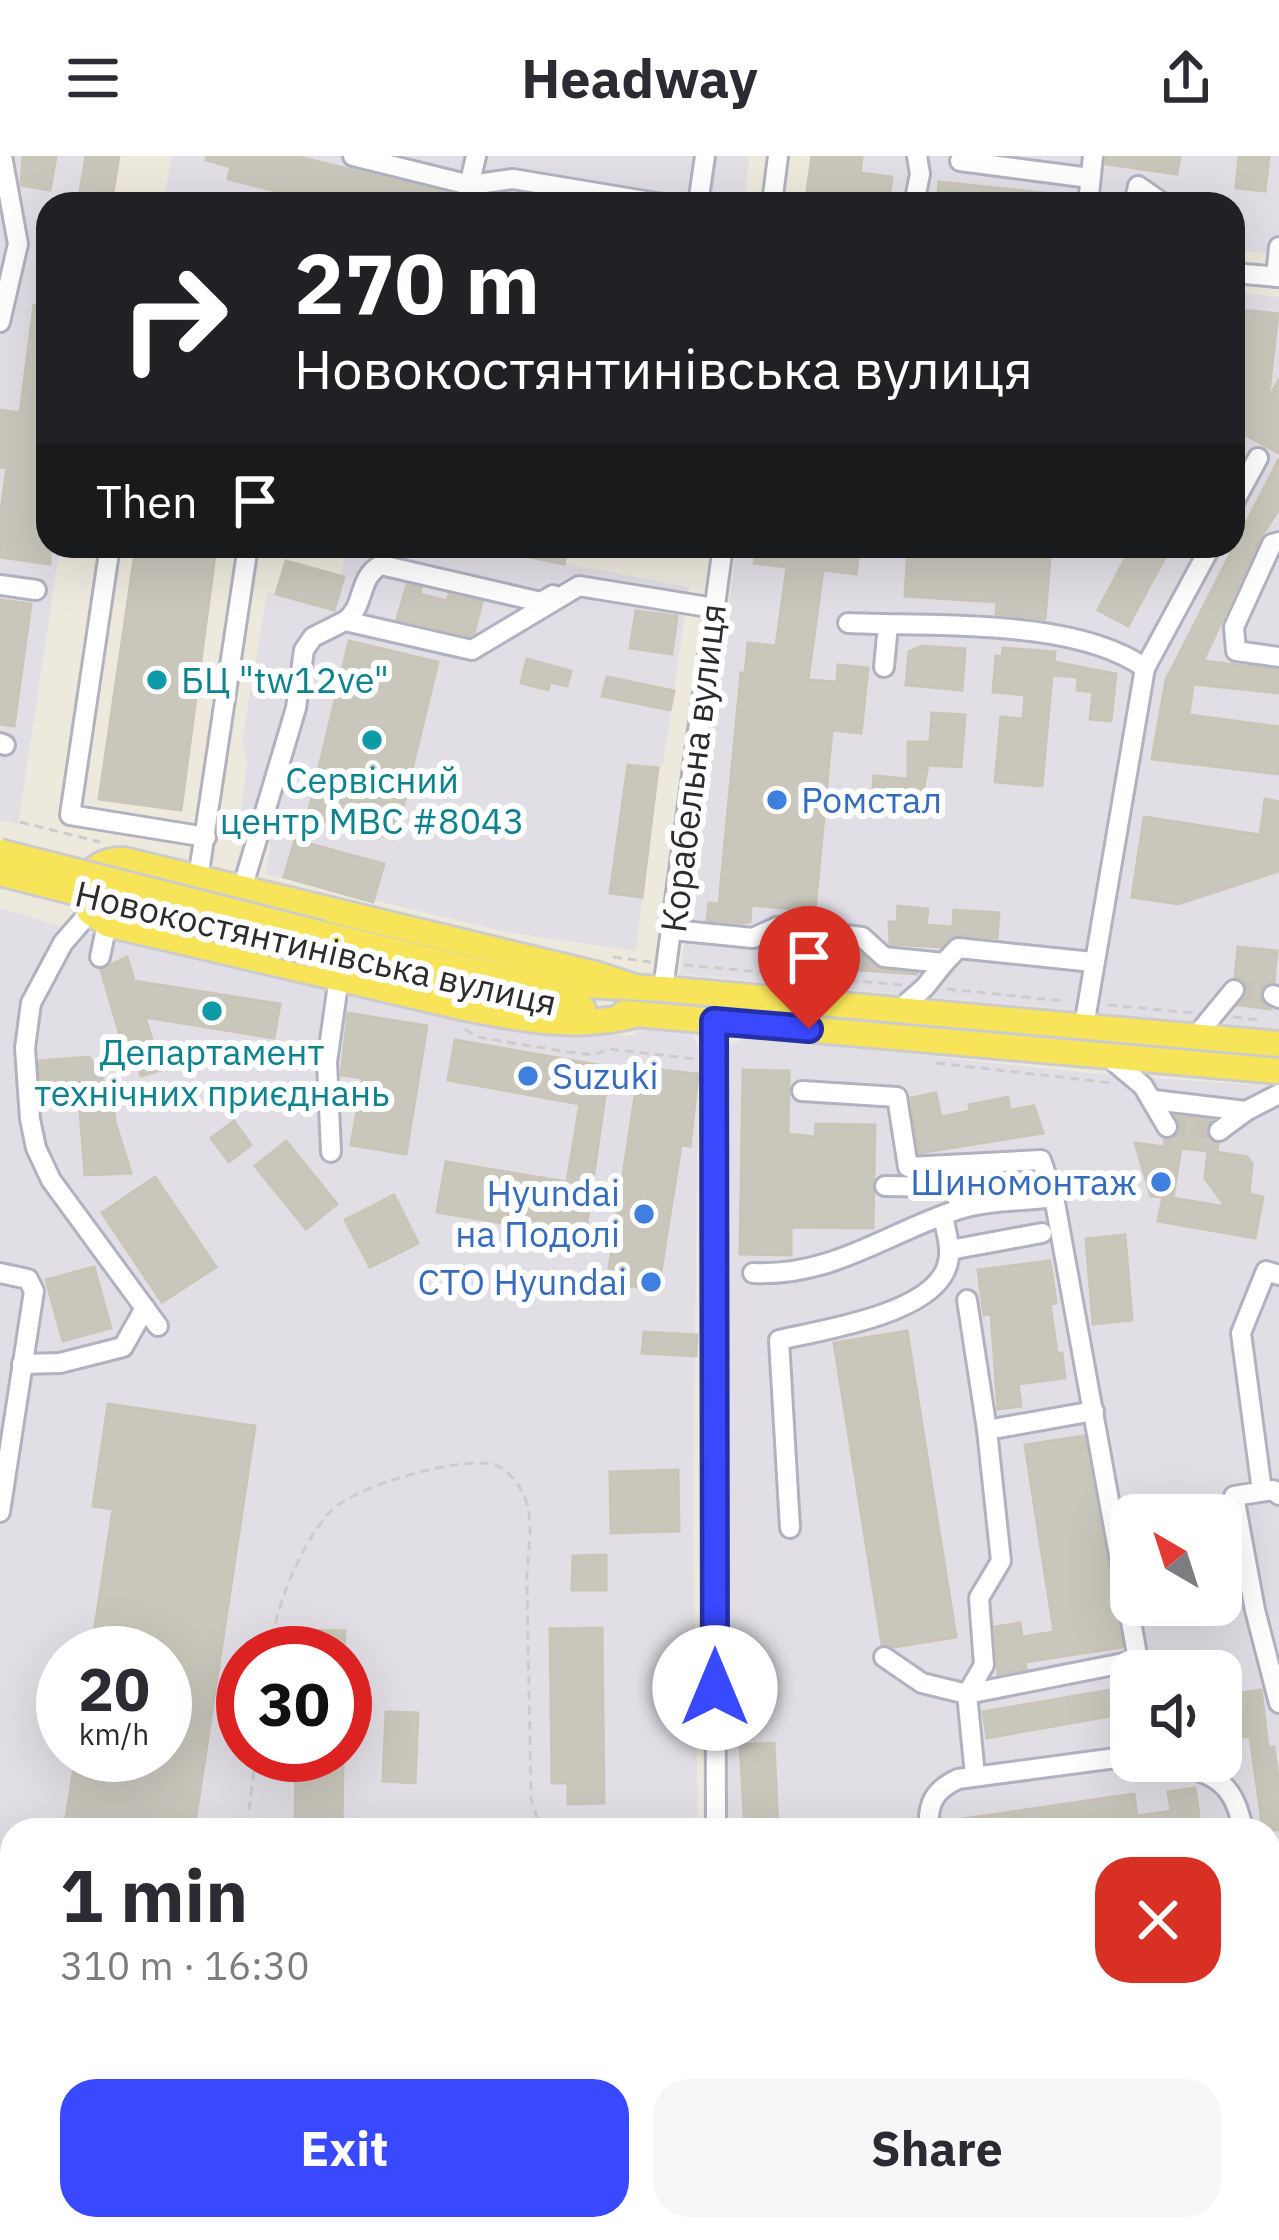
<!DOCTYPE html>
<meta charset="utf-8">
<style>
:root{--surface:#fff;--page:#f7f7f7;--text:#2b2b33;--muted:#7c7c81;--accent:#3949ff}
body{margin:0;font-family:"IBM Plex Sans",sans-serif;background:var(--page);color:var(--text);height:100vh;display:flex;flex-direction:column;font-size:45px;white-space:nowrap}
*{box-sizing:border-box;margin:0}
p{font-size:39px;color:var(--muted)}
.icon{flex:none;width:66px;height:66px;fill:none;stroke:currentColor;stroke-width:2;stroke-linecap:round;stroke-linejoin:round}
.map{position:relative;flex:1;overflow:hidden}
.details{position:absolute;left:0px;top:1662px;width:1281px;height:423px;display:flex;flex-direction:column;background:var(--surface);border-radius:36px 36px 0 0;box-shadow:0 12px 48px #0002}
.details>*{flex:none}
.hud{position:absolute;left:36px;top:36px;width:1209px;height:366px;border-radius:36px;box-shadow:0 12px 48px #0002;background:#202124;color:#fff;overflow:hidden}
.needle{width:78px;rotate:321deg}
.buttons{position:absolute;left:1110px;top:1338px;display:grid;gap:24px}
.buttons a{display:grid;place-items:center;width:132px;height:132px;border-radius:24px;background:var(--surface);box-shadow:0 12px 48px #0002;font-size:60px}
.speed{position:absolute;left:36px;top:1470px;display:flex;gap:24px;font-size:60px;font-weight:700;text-align:center}
.speed>*{display:grid;place-content:center;width:156px;height:156px;border-radius:50%;background:var(--surface);box-shadow:0 12px 48px #0002;line-height:1}
.speed small{font-size:30px;font-weight:400}
.speed .limit{border:18px solid #d22;background:#fff;color:#111}
.pin{position:absolute;display:grid;place-items:center;width:102px;height:102px;color:#fff;margin:-123px -51px;border-radius:50% 50% 50% 0;rotate:-45deg;box-shadow:0 0 12px #0007}
.pin .icon{rotate:45deg}
.me{position:absolute;width:132px;margin:-66px;rotate:0deg;stroke-linejoin:round;filter:drop-shadow(0 0 9px #0008)}
.turn{display:flex;align-items:center;gap:42px;height:252px;padding:0 60px;font-size:54px}
.turn .icon{width:156px;height:156px;stroke-width:2.5}
.turn b{display:block;font-size:84px;line-height:102px}
.then{display:flex;align-items:center;height:114px;padding:0 60px;background:#0003;gap:24px;font-size:45px}
.round{display:grid;place-items:center;flex:none;width:126px;height:126px;border-radius:36px;background:var(--page)}
.summary{display:flex;align-items:center;justify-content:space-between;height:204px;padding:0 60px}
h1{font-size:72px;font-weight:700;line-height:90px}
.primary-button{display:flex;gap:24px;margin-top:auto;padding:24px 60px}
.primary-button a{flex:1;height:138px;border-radius:36px;background:var(--accent);color:#fff;font-size:48px;font-weight:700;line-height:138px;text-align:center}
.primary-button a+a{background:var(--page);color:var(--text)}
header{display:flex;justify-content:space-between;align-items:center;height:156px;padding:0 60px;background:var(--surface);font-size:54px;font-weight:700}
.map>svg:first-child{display:block}
</style>
<header><svg class="icon" aria-label="menu" viewBox="0 0 24 24"><path d="M4 6h16M4 12h16M4 18h16"/></svg>Headway<svg class="icon" aria-label="share" viewBox="0 0 24 24"><path d="M12 15V3M7 8l5-5 5 5M5 13v7h14v-7"/></svg></header>
<div class="map">
<svg width="1279" height="2084" viewBox="0 0 1279 2084">
<rect width="100%" height="100%" fill="#eee9dd"/>
<g fill="#e1dee6" fill-rule="evenodd">
<polygon points="0,0 119,0 112,48 48,48 48,390 60,390 18,668 0,664"/>
<polygon points="171,0 749,0 744,48 164,48"/>
<polygon points="812,0 1279,0 1279,98 1233,94 1233,48 848,48 806,42"/>
<polygon points="1233,136 1279,141 1279,873 680,818 737,390 1233,390"/>
<polygon points="347,390 473,390 689,431 663,608 658,613 636,795 506,776 265,718 271,688 238,680 247,605 242,586 267,436 334,454"/>
<path d="M0,752L67,772L571,881L633,879L645,872L672,869L685,872L694,881L698,895L693,1375L698,1674H12V2073H524L399,2084H0ZM63,1497H165V1599H63ZM243,1497H345V1599H243Z"/>
<path d="M749,881L1088,917L1279,931V1989L1269,1990V1674H728L724,904L730,889ZM1131,1359H1221V1449H1131ZM1131,1515H1221V1605H1131Z"/>
</g>
<g fill="#c9c7bc" stroke="#cac5b7" stroke-width="3" fill-rule="evenodd">
<polygon points="23,0 56,0 50,34 21,29"/>
<polygon points="86,0 119,0 111,48 78,48"/>
<polygon points="207,0 295,0 453,39 452,48 289,48 292,39 228,23 231,11 206,4"/>
<polygon points="812,0 862,1 860,17 892,21 888,48 806,42"/>
<polygon points="1106,0 1180,0 1177,18 1106,8"/>
<polygon points="1239,0 1269,0 1265,35 1236,32"/>
<polygon points="939,26 1063,39 1063,48 937,48"/>
<polygon points="34,149 48,150 50,408 0,401 0,363 7,312 0,311 0,254 20,257"/>
<polygon points="1233,153 1278,158 1268,243 1279,224 1279,297 1233,272"/>
<polygon points="1279,303 1279,353 1260,382 1203,505 1279,514 1279,537 1193,528 1189,559 1279,571 1279,618 1152,603 1166,524"/>
<polygon points="136,390 215,399 181,654 99,643"/>
<polygon points="506,390 568,390 564,408 505,396"/>
<polygon points="757,390 860,390 856,418 823,414 808,524 837,526 838,509 868,512 861,577 832,574 815,755 751,749 750,766 743,767 707,764 709,747 719,748 741,517 745,518 748,487 776,490 787,411 754,407"/>
<polygon points="908,390 1051,390 1045,463 996,458 997,446 905,440"/>
<polygon points="1132,390 1171,390 1128,470 1098,454"/>
<polygon points="286,405 344,421 334,454 276,438"/>
<polygon points="407,429 421,432 420,438 447,445 449,439 482,446 474,477 470,480 397,463"/>
<polygon points="0,444 31,448 14,570 0,568"/>
<polygon points="636,455 677,460 672,498 630,492"/>
<polygon points="349,485 438,506 395,683 307,662"/>
<polygon points="922,490 965,493 962,534 906,529 909,496"/>
<polygon points="1003,492 1055,496 1054,506 1116,518 1111,565 1090,563 1093,536 1077,534 1078,521 1052,519 1042,630 995,626 1001,561 1023,563 1025,539 993,536 996,500 1002,501"/>
<polygon points="527,503 571,515 567,530 550,526 548,534 521,527"/>
<polygon points="607,521 674,535 670,554 602,540"/>
<polygon points="932,557 965,559 961,611 928,609 922,641 897,639 896,647 872,645 874,620 908,623 908,586 930,586"/>
<polygon points="628,609 658,612 642,741 610,737"/>
<polygon points="1265,643 1279,646 1279,715 1178,748 1132,741 1144,661 1260,679"/>
<polygon points="295,684 384,708 373,746 284,721"/>
<polygon points="898,750 928,753 926,769 953,771 954,754 999,757 997,782 958,779 941,791 890,788 889,766 897,766"/>
<polygon points="779,785 856,794 881,814 918,818 775,808"/>
<polygon points="1238,791 1277,795 1274,826 1265,829 1260,839 1270,853 1239,849 1247,835 1243,824 1235,821"/>
<polygon points="127,801 134,825 280,848 274,882 145,861 161,914 141,920 130,884 122,886 101,814"/>
<polygon points="348,857 427,870 406,998 351,989 363,922 341,919"/>
<polygon points="455,884 609,911 585,1081 437,1056 446,1006 567,1026 580,948 448,924"/>
<polygon points="89,901 112,939 115,966 131,1017 85,1019 79,942 42,945 39,905"/>
<polygon points="653,913 698,918 690,990 681,989 658,1134 607,1126 638,920 652,923"/>
<polygon points="743,914 789,915 788,978 815,981 816,968 875,969 873,1072 791,1071 791,1099 740,1098"/>
<polygon points="936,937 941,961 970,955 969,949 1008,941 1010,954 1034,950 1043,977 919,997 911,942"/>
<path d="M1176,960L1211,964L1206,978L1218,988L1217,996L1247,1001L1252,1008L1249,1038L1263,1041L1255,1082L1158,1065L1163,1041L1151,1040L1135,987L1164,991L1165,984L1179,977ZM1181,992L1208,995L1205,1022L1226,1051L1173,1042Z"/>
<polygon points="234,965 251,989 229,1006 211,982"/>
<polygon points="286,985 337,1048 306,1073 255,1010"/>
<polygon points="155,1021 216,1111 162,1146 102,1057"/>
<polygon points="394,1039 418,1087 370,1111 345,1064"/>
<polygon points="1125,1079 1132,1164 1093,1168 1086,1083"/>
<polygon points="1050,1105 1056,1147 1050,1148 1057,1197 1062,1197 1065,1222 1018,1228 1021,1250 998,1253 991,1158 984,1159 978,1114"/>
<polygon points="94,1111 111,1172 63,1185 46,1124"/>
<polygon points="907,1175 956,1481 894,1491 882,1488 834,1187"/>
<polygon points="644,1176 697,1179 696,1200 642,1197"/>
<polygon points="108,1248 255,1270 194,1674 64,1674 76,1599 165,1599 165,1497 91,1497 113,1353 93,1350"/>
<polygon points="1084,1280 1122,1491 1025,1506 1026,1513 998,1518 995,1471 1020,1467 1022,1481 1054,1476 1025,1289"/>
<polygon points="678,1314 679,1375 611,1377 610,1316"/>
<polygon points="606,1399 606,1434 572,1434 573,1400"/>
<polygon points="602,1472 604,1647 568,1648 568,1627 552,1627 550,1473"/>
<polygon points="297,1474 345,1475 344,1497 297,1497"/>
<polygon points="1116,1533 1121,1558 987,1582 983,1556"/>
<polygon points="1261,1534 1268,1592 1274,1591 1279,1630 1279,1674 1263,1674 1250,1580 1221,1584 1221,1540"/>
<polygon points="386,1556 418,1557 415,1627 383,1625"/>
<polygon points="774,1587 778,1674 745,1674 740,1589"/>
<polygon points="296,1599 343,1599 342,1674 295,1674"/>
<polygon points="1195,1632 1201,1674 942,1674 942,1666 1134,1638 1137,1660 1171,1655 1168,1636"/>
</g>
<g fill="none" stroke-linecap="round" stroke-linejoin="round">
<g stroke="#c7c3ba" stroke-width="18" stroke-dasharray="18 9" stroke-linecap="butt">
<polyline points="1234,834 1273,839"/>
<polyline points="1167,971 1219,975"/>
</g>
<g stroke="#b1b2c0" stroke-width="24">
<g id="minor">
<polyline points="353,0 470,29 513,23 663,48"/>
<polyline points="960,5 1090,22"/>
<polyline points="465,48 476,0"/>
<polyline points="698,48 705,0"/>
<polyline points="772,48 778,0"/>
<polyline points="914,48 920,18 917,0"/>
<polyline points="1088,48 1093,0"/>
<polyline points="1134,48 1138,30 1164,48"/>
<polyline points="1233,117 1279,121"/>
<polyline points="1276,121 1279,91"/>
<polyline points="0,166 18,88 2,0"/>
<polyline points="1233,348 1258,302"/>
<polyline points="1279,386 1272,388 1234,471 1236,495 1279,501"/>
<polyline points="110,390 70,659 206,681"/>
<polyline points="0,429 36,434"/>
<path d="M345,465C366,450 357,422 381,409L541,446L553,439"/>
<path d="M848,467C936,471 1074,462 1145,512"/>
<polyline points="884,511 888,469"/>
<polyline points="0,587 5,589"/>
<polyline points="198,723 248,390"/>
<polyline points="242,733 296,552 304,494 313,481 345,465 472,494 579,430 714,452"/>
<polyline points="90,756 63,787 31,847 25,892 30,963 36,992 51,1024 158,1170"/>
<polyline points="673,774 753,782 777,771 862,781 884,801 944,807 958,792 1093,806"/>
<polyline points="100,801 107,768"/>
<polyline points="663,833 723,390"/>
<polyline points="1273,839 1279,842"/>
<polyline points="899,854 925,831 944,807"/>
<polyline points="714,865 716,1674"/>
<polyline points="1084,870 1145,512 1211,390"/>
<polyline points="1196,880 1234,834"/>
<polyline points="1106,899 1143,930 1167,971"/>
<polyline points="802,935 897,941 908,1011 1041,1004 1054,1041 1140,1515"/>
<polyline points="1154,944 1246,955 1279,938"/>
<polyline points="1219,975 1246,955"/>
<polyline points="331,996 327,906 339,821"/>
<polyline points="885,1030 952,1031 962,1052"/>
<polyline points="950,1094 1042,1077"/>
<polyline points="0,1117 28,1123 34,1135 0,1356"/>
<path d="M753,1117C833,1121 888,1076 960,1053C988,1044 1024,1045 1054,1041"/>
<polyline points="967,1144 987,1274 1001,1405 979,1442 984,1509 967,1538 975,1619"/>
<polyline points="22,1208 60,1207 123,1191 145,1152"/>
<polyline points="987,1274 1094,1255"/>
<polyline points="1262,1335 1241,1177 1266,1115 1279,1119"/>
<polyline points="1279,1339 1273,1334 1234,1340 1255,1454 1279,1547"/>
<path d="M790,1372L779,1184C823,1174 922,1159 944,1117C954,1099 947,1079 943,1061"/>
<polyline points="884,1501 922,1527 967,1538 1139,1504"/>
<path d="M1167,1605C1213,1618 1234,1624 1243,1674"/>
<path d="M929,1674C927,1648 934,1634 958,1623L1131,1600"/>
<polyline points="1269,1887 1278,2000"/>
<polyline points="0,2027 12,2027"/>
<polyline points="200,2073 200,2084"/>
</g>
</g>
<g stroke="#ccc" stroke-width="30">
<g id="major">
<polyline points="322,778 513,823 547,827 663,833 1279,888"/>
<polyline points="316,797 506,842 583,853"/>
<path d="M635,831L595,818L124,704C92,703 76,727 90,756L107,768L461,851C519,863 580,875 638,858"/>
<polyline points="624,857 1279,915"/>
<polyline points="1269,2001 1279,2000"/>
<polyline points="501,2084 659,2073"/>
</g>
</g>
<g stroke="#ccc" stroke-width="3" stroke-dasharray="9 6" stroke-linecap="butt">
<polyline points="20,666 100,686"/>
<polyline points="613,801 651,806"/>
<polyline points="684,809 902,829"/>
<polyline points="947,833 1064,845"/>
<polyline points="1108,849 1194,857"/>
<polyline points="1233,861 1259,864"/>
<polyline points="465,873 477,881 568,896 594,899 609,893 695,903"/>
<polyline points="936,907 1112,927"/>
<path d="M270,1497C275,1453 299,1390 330,1356C353,1330 462,1299 495,1309C508,1313 520,1329 525,1342C535,1367 527,1397 527,1424C528,1497 530,1571 531,1644L537,1661L550,1674"/>
<polyline points="249,1654 256,1599"/>
</g>
<use href="#minor" stroke="#fff" stroke-width="18"/>
<use href="#major" stroke="#f8e459" stroke-width="24"/>
<g stroke="#a0a0b7" stroke-width="3">
<polyline points="1269,2005 1279,2004"/>
<polyline points="453,2084 571,2075"/>
<polyline points="556,2084 729,2073"/>
</g>
<g stroke="#ccc" stroke-width="30" stroke-linecap="butt">
<g id="major-bridge">
<polyline points="0,696 322,778"/>
<polyline points="0,717 316,797"/>
</g>
</g>
<use href="#major-bridge" stroke="#f8e459" stroke-width="24"/>
</g>
<g fill="none" stroke-linecap="round" stroke-linejoin="round">
<g stroke="#252fa6" stroke-width="30">
<polyline id="route" points="715,1532 714,865 809,873"/>
</g>
<use href="#route" stroke="#3949ff" stroke-width="21"/>
</g>
<g fill="#0f9aa8" stroke="#fff" stroke-width="4.5">
<circle cx="157" cy="524" r="12"/>
<circle cx="372" cy="584" r="12"/>
<circle cx="212" cy="855" r="12"/>
</g>
<g fill="#3f7fe0" stroke="#fff" stroke-width="4.5">
<circle cx="777" cy="644" r="12"/>
<circle cx="528" cy="920" r="12"/>
<circle cx="1161" cy="1026" r="12"/>
<circle cx="644" cy="1058" r="12"/>
<circle cx="651" cy="1126" r="12"/>
</g>
<g text-anchor="middle" stroke-width="12" stroke-linejoin="round" paint-order="stroke">
<g font-size="36" fill="#0d838f" stroke="#fff">
<text x="181" y="537" text-anchor="start">БЦ "tw12ve"</text>
<text x="372" y="637">Сервісний<tspan x="372" dy="41">центр МВС #8043</tspan></text>
<text x="212" y="909">Департамент<tspan x="212" dy="41">технічних приєднань</tspan></text>
</g>
<g font-size="36" fill="#2c2c2c" stroke="#fff">
<text transform="translate(693 612) rotate(-83)" y="13">Корабельна вулиця</text>
<text transform="translate(316 792) rotate(13)" y="13">Новокостянтинівська вулиця</text>
</g>
<g font-size="36" fill="#366cbe" stroke="#fff" text-anchor="end">
<text x="801" y="657" text-anchor="start">Ромстал</text>
<text x="552" y="933" text-anchor="start">Suzuki</text>
<text x="1137" y="1039">Шиномонтаж</text>
<text x="620" y="1050">Hyundai<tspan x="620" dy="41">на Подолі</tspan></text>
<text x="627" y="1139">СТО Hyundai</text>
</g>
</g>
</svg>
<div class="buttons">
<a><svg class="needle" viewBox="-14 -14 28 28"><path d="M0-13l5 13h-10z" fill="#e53935"/><path d="M0 13l5-13h-10z" fill="#7c7c81"/></svg></a>
<a><svg class="icon" aria-label="sound" viewBox="0 0 24 24"><path d="M4 9h4l5-4v14l-5-4H4zM17 9q2 3 0 6"/></svg></a>
</div>
<div class="speed"><div>20<small>km/h</small></div><div class="limit">30</div></div>
<div class="pin" style="left:809px;top:873px;background:#d93025"><svg class="icon" aria-label="arrive" viewBox="0 0 24 24"><path d="M6 21V4h12l-3 4 3 4H6"/></svg></div>
<svg class="me" style="left:715px;top:1532px" viewBox="-20 -20 40 40"><circle r="19" fill="#fff"/><path d="M0-13L10 11 0 6-10 11z" fill="#3949ff"/></svg>
<div class="hud">
<div class="turn"><svg class="icon" aria-label="right" viewBox="0 0 24 24"><path d="M7 20v-9h11M14 6l5 5-5 5"/></svg><div><b>270 m</b>Новокостянтинівська вулиця</div></div>
<div class="then">Then<svg class="icon" aria-label="arrive" viewBox="0 0 24 24"><path d="M6 21V4h12l-3 4 3 4H6"/></svg></div>
</div>
<section class="details">
<div class="summary"><div><h1>1 min</h1><p>310 m · 16:30</p></div><a class="round" style="background:#d93025;color:#fff"><svg class="icon" aria-label="close" viewBox="0 0 24 24"><path d="M6 6l12 12M18 6L6 18"/></svg></a></div>
<div class="primary-button"><a>Exit</a><a>Share</a></div>
</section>
</div>
